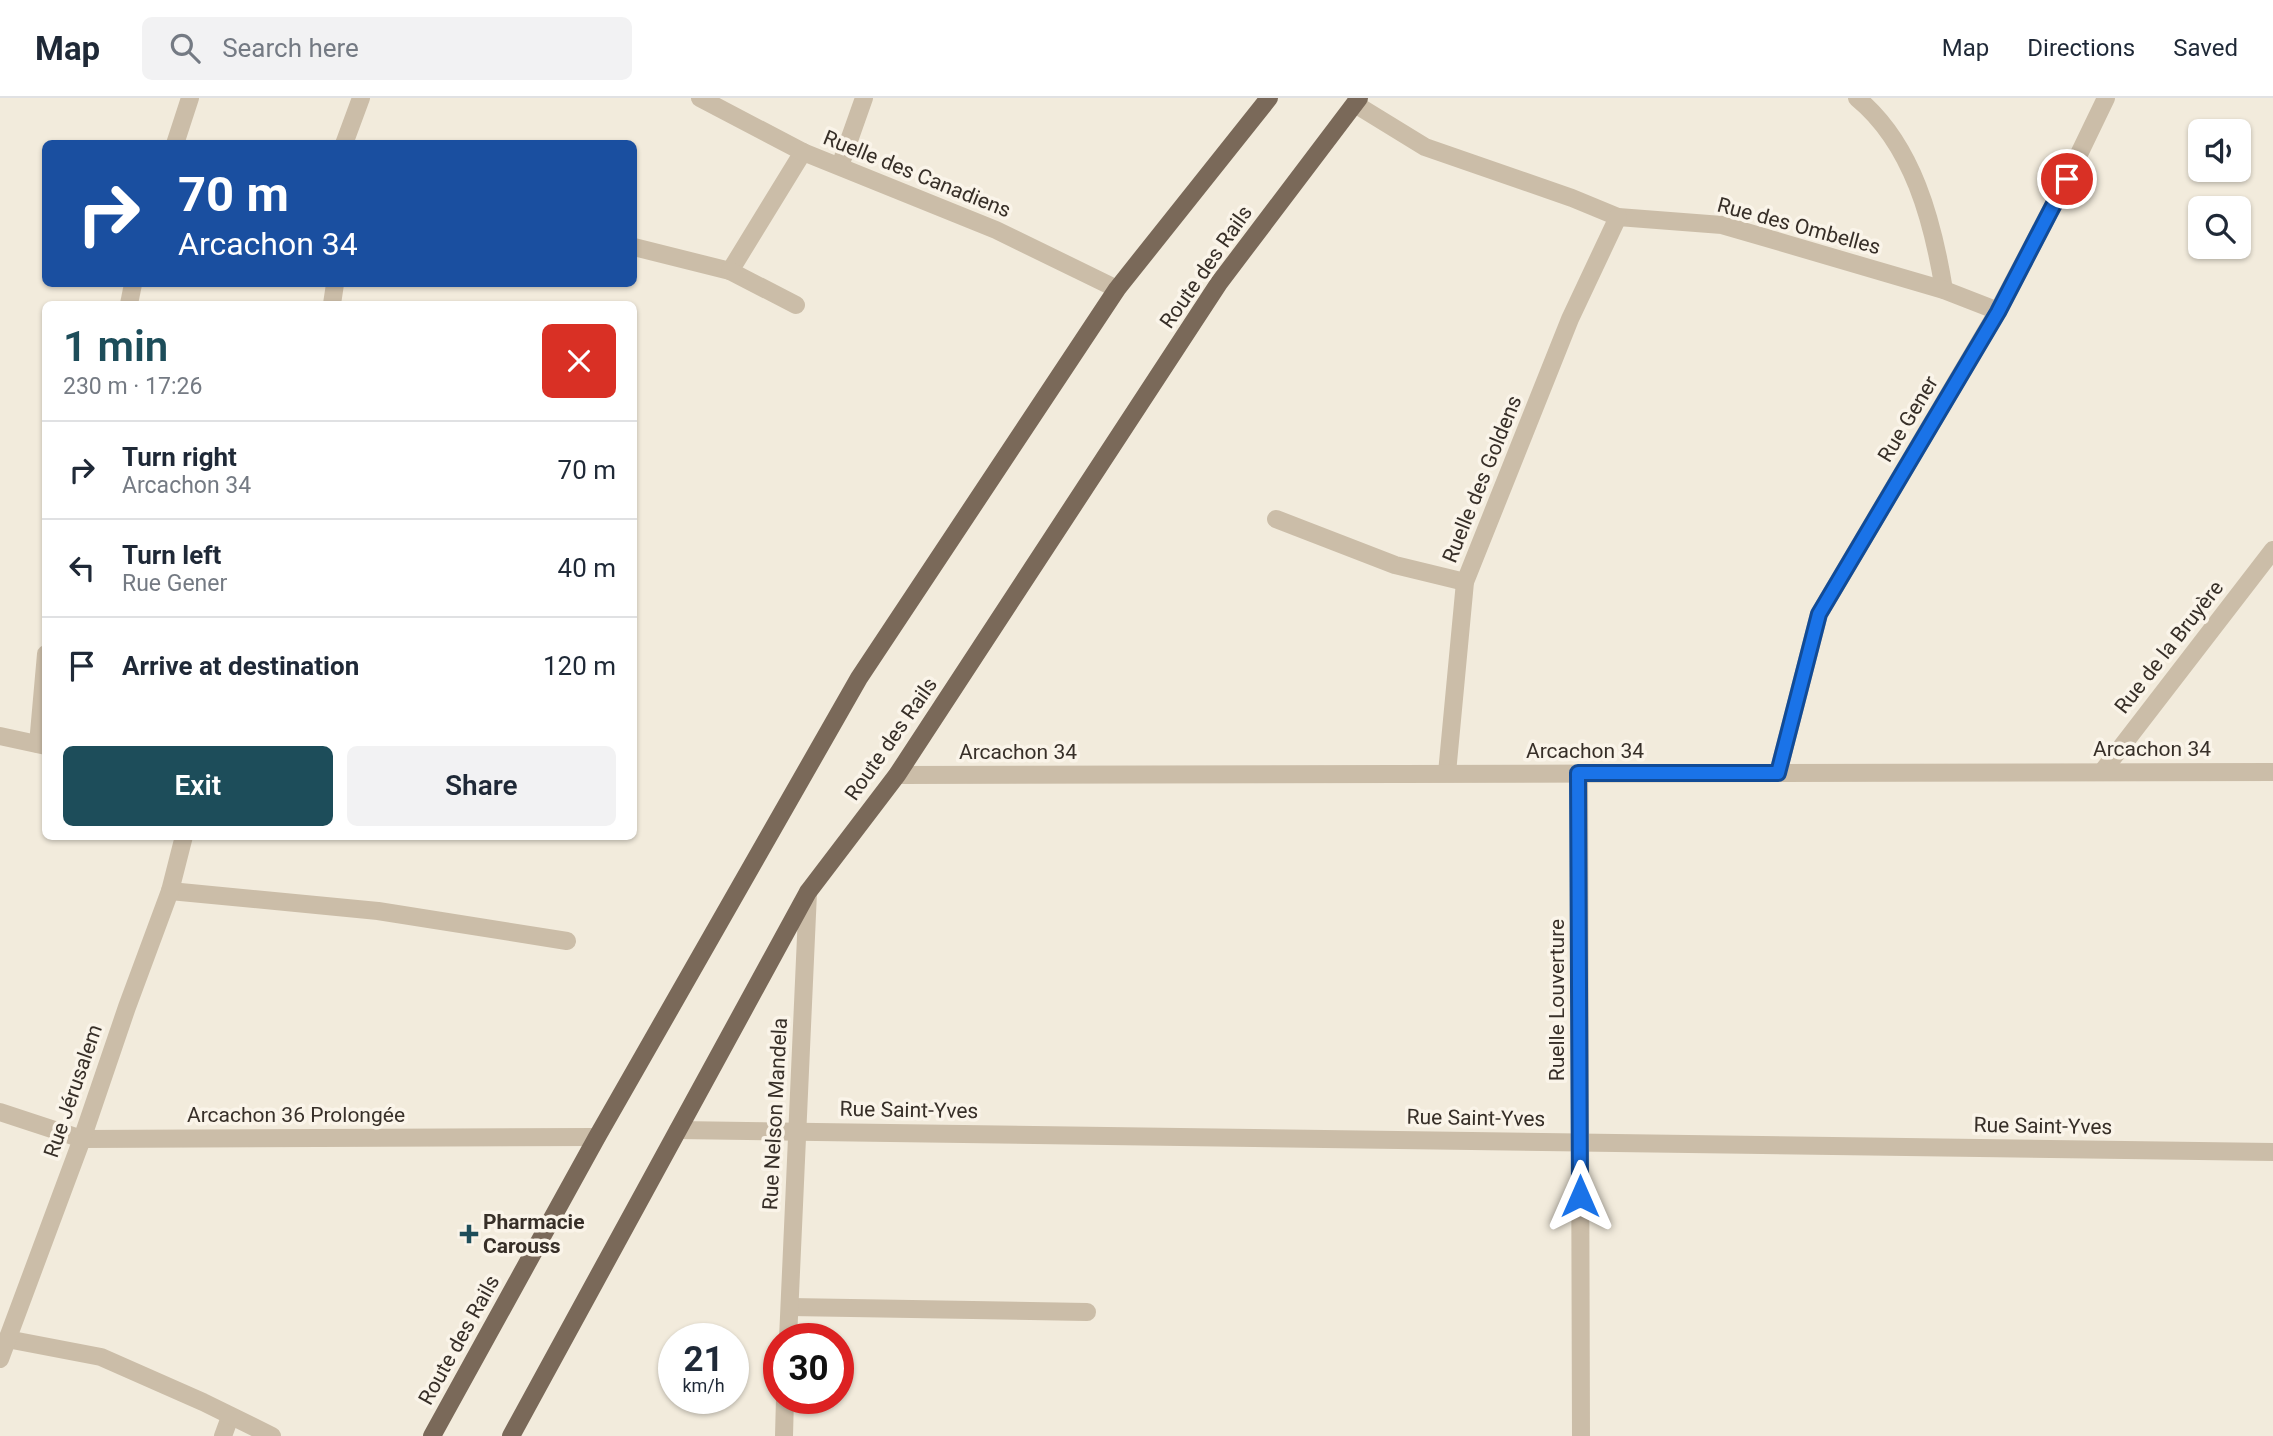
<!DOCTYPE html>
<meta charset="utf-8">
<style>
:root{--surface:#fff;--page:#f2f2f3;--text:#1f2937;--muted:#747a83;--line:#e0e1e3;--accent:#1d4d5a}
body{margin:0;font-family:Roboto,sans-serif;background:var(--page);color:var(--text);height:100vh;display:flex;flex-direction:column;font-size:26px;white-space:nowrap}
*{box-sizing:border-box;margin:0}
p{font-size:23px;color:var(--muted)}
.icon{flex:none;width:38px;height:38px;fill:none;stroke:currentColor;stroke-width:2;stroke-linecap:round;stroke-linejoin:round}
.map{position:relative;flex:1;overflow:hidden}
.side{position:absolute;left:42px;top:203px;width:595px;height:539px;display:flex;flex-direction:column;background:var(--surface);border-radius:10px;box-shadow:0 2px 5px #0004}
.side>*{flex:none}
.top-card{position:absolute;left:42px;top:42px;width:595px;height:147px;border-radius:10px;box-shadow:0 2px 5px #0004;background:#1a4fa0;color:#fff;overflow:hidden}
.fabs{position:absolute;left:2188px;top:21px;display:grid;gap:14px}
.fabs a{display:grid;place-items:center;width:63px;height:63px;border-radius:10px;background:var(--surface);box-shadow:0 2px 5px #0004;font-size:35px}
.speed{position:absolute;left:658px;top:1225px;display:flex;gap:14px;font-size:35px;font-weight:700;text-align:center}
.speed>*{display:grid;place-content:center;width:91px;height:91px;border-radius:50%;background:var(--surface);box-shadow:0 2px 5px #0004;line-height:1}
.speed small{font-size:18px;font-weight:400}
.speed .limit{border:10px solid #d22;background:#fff;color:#111}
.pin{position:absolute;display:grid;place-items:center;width:60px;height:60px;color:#fff;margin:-30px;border:4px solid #fff;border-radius:50%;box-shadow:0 2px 7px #0007}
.me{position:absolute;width:77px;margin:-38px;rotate:0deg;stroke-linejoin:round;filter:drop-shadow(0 0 5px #0008)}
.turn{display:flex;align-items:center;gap:24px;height:147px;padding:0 21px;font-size:32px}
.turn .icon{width:91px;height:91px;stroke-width:2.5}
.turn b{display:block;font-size:49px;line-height:60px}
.round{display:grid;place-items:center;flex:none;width:74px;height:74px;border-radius:10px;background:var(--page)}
.head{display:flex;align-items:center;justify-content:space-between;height:119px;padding:0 21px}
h1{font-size:42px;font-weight:600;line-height:52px;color:var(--accent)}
.cta{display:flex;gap:14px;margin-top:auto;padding:14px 21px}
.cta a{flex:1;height:80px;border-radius:10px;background:var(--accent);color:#fff;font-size:28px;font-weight:600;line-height:80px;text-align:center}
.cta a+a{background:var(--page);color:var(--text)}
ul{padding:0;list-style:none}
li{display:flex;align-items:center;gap:21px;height:98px;padding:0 21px;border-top:2px solid var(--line)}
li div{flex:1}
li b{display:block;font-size:26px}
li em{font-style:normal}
header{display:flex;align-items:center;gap:42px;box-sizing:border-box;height:98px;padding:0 35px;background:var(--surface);border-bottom:2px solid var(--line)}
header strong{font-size:33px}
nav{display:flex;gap:38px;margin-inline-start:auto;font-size:24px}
.search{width:490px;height:63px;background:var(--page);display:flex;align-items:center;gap:18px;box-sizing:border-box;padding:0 24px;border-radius:10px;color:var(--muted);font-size:26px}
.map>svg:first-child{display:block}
</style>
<header>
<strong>Map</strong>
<div class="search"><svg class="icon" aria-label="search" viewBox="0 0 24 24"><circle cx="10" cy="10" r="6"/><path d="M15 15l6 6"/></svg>Search here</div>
<nav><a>Map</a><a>Directions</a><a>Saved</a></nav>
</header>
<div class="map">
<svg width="2273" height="1338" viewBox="0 0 2273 1338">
<rect width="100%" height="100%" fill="#f2ebdc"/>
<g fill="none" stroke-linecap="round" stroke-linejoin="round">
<g stroke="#cbbda8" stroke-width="18">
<path d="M1857,0C1913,46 1933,124 1944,192"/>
<polyline points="175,46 190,0"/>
<polyline points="840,68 864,0"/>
<polyline points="634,149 730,173 803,54"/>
<polyline points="730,173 796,207"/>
<polyline points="129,206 133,186"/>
<polyline points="1276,421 1395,467 1465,484"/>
<polyline points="38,646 46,556"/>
<polyline points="223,1338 230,1319"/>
</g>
<g stroke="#cbbda8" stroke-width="18">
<polyline points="700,0 803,54 996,132 1117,191"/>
<polyline points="1355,6 1425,49 1572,100 1618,119 1722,127 1944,192 1998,213"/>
<polyline points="344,46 361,0"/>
<polyline points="332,206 335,186"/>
<polyline points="0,638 46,648"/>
<polyline points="2102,674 2273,452"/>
<polyline points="1447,675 1465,484 1570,221 1618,119"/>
<polyline points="1579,675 1581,1338"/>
<polyline points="1778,675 1819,516 1998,213 2067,81 2106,0"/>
<polyline points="897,677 2273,674"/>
<polyline points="170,793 378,813 567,843"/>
<polyline points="0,1014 82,1041 597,1039"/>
<polyline points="678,1032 2273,1054"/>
<polyline points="790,1209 1087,1214"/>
<polyline points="7,1241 101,1259 203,1304 272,1338"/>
<polyline points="788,1241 808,794"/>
<polyline points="0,1261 82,1041 127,909 170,793 184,738"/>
<polyline points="784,1338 785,1300"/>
</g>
<g stroke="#7a6959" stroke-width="18">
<polyline points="432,1338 597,1039 859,580 1117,191 1269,0"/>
<polyline points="511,1338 808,794 897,677 1219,185 1359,0"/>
</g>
</g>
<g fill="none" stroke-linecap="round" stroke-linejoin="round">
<g stroke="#114b97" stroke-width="18">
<polyline id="route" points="1580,1098 1578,675 1778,675 1819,516 1998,214 2067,81"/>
</g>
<use href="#route" stroke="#1a73e8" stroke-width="12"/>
</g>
<path fill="#1d4d5a" stroke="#faf4e9" stroke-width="2.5" d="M465.5 1125.5h7v7h7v7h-7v7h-7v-7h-7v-7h7z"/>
<g text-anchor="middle" stroke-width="7" stroke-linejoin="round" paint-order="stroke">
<g font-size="21" fill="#372f28" stroke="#faf4e9">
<text transform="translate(917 76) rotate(22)" y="7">Ruelle des Canadiens</text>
<text transform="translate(1799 128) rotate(15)" y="7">Rue des Ombelles</text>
<text transform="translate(1206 169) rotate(-55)" y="7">Route des Rails</text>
<text transform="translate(1908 321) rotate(-59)" y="7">Rue Gener</text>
<text transform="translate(1482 381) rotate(-68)" y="7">Ruelle des Goldens</text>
<text transform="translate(2169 549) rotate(-52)" y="7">Rue de la Bruyère</text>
<text transform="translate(891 641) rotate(-55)" y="7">Route des Rails</text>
<text x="2152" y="658">Arcachon 34</text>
<text x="1585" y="660">Arcachon 34</text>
<text x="1018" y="661">Arcachon 34</text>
<text transform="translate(1557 902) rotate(-90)" y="7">Ruelle Louverture</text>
<text transform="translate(73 993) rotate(-71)" y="7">Rue Jérusalem</text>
<text transform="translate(909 1012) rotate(1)" y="7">Rue Saint-Yves</text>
<text transform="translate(775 1016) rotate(-87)" y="7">Rue Nelson Mandela</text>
<text x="296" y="1024">Arcachon 36 Prolongée</text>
<text transform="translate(1476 1020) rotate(1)" y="7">Rue Saint-Yves</text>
<text transform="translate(2043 1028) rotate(1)" y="7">Rue Saint-Yves</text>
<text transform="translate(459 1242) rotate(-61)" y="7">Route des Rails</text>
</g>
<g font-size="21" font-weight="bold" fill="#372f28" stroke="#faf4e9" text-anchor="start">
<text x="483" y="1131">Pharmacie<tspan x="483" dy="24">Carouss</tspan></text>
</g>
</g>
</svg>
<div class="fabs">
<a><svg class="icon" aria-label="sound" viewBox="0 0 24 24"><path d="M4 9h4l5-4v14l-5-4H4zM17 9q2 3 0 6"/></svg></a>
<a><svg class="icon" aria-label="search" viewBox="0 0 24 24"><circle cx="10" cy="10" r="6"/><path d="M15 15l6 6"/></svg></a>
</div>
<div class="speed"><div>21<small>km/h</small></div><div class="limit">30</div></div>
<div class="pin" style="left:2067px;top:81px;background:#d93025"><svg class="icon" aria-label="arrive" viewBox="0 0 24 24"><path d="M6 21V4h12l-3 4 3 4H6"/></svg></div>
<svg class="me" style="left:1580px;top:1098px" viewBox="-20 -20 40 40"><path d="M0-17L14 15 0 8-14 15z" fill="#1a73e8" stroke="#fff" stroke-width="4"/></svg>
<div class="top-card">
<div class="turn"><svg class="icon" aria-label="right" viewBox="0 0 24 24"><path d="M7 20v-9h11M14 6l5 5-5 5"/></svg><div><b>70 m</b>Arcachon 34</div></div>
</div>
<section class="side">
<div class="head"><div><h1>1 min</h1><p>230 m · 17:26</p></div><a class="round" style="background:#d93025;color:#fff"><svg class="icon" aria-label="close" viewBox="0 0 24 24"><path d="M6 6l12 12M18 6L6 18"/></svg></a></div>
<ul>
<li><svg class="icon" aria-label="right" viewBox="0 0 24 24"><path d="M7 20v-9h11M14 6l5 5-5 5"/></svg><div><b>Turn right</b><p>Arcachon 34</p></div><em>70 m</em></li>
<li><svg class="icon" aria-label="left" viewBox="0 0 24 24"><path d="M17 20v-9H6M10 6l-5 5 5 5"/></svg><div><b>Turn left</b><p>Rue Gener</p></div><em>40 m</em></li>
<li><svg class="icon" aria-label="arrive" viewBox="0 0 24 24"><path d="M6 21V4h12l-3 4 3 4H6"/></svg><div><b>Arrive at destination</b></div><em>120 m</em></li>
</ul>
<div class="cta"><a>Exit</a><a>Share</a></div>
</section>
</div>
